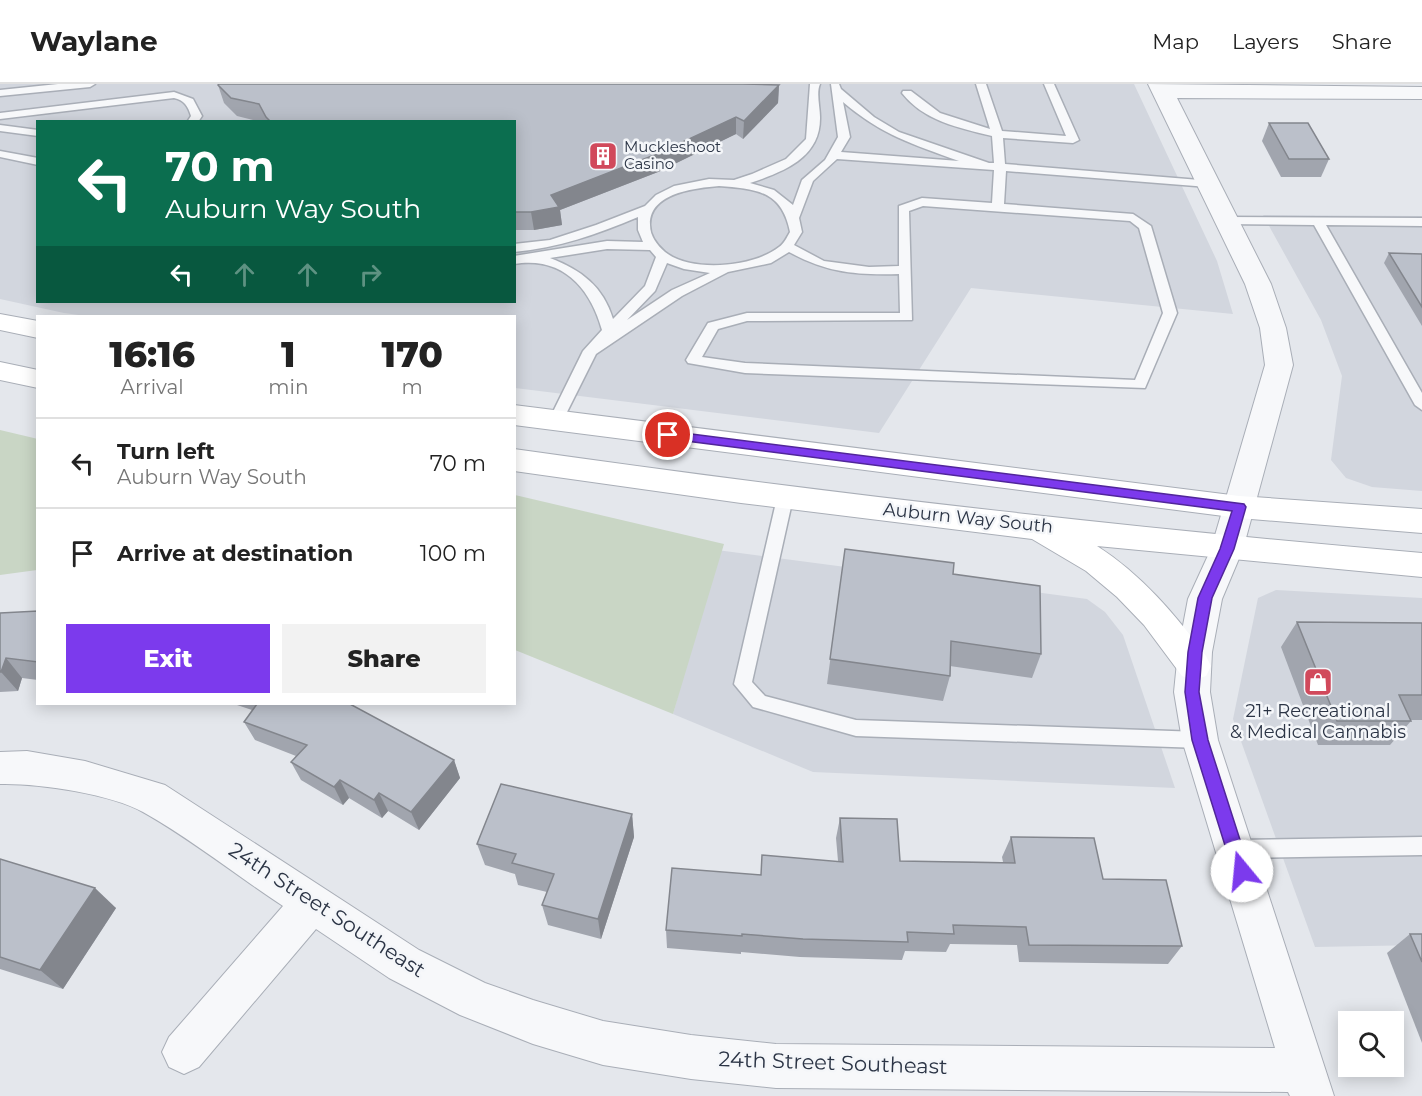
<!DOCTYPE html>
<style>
:root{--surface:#fff;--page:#f2f2f2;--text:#222;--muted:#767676;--line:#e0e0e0;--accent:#7c3aed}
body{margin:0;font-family:Montserrat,sans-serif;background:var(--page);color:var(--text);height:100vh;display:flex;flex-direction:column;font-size:22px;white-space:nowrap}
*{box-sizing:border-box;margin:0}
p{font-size:20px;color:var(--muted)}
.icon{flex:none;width:33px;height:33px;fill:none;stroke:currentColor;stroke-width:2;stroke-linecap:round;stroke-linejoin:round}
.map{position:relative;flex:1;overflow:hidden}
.drawer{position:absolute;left:36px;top:231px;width:480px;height:390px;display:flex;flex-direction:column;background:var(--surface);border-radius:0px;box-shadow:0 3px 15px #0003}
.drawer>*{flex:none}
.guide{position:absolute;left:36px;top:36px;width:480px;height:183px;border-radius:0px;box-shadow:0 3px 15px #0003;background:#0b6e4f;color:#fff;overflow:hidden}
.fabs{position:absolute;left:1338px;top:927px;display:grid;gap:12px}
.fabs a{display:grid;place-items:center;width:66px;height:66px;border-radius:0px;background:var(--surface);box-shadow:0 3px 15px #0003;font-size:30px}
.pin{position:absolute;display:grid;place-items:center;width:51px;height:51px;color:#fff;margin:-26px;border:3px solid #fff;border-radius:50%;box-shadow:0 2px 6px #0007}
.me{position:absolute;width:66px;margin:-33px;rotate:343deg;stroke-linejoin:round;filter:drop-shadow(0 0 4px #0008)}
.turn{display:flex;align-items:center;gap:21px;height:126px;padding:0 30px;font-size:27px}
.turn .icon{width:78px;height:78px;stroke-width:2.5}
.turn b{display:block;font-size:42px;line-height:51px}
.lanes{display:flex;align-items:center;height:57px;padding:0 30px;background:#0003;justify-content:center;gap:30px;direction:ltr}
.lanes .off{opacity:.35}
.eta{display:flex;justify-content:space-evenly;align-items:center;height:102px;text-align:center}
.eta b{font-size:36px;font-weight:800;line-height:42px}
.button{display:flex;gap:12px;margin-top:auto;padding:12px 30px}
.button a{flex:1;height:69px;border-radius:0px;background:var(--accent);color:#fff;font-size:24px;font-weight:800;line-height:69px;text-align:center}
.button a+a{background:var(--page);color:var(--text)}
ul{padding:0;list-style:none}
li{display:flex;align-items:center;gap:18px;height:90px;padding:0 30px;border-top:2px solid var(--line)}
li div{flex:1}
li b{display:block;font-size:22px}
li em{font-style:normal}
header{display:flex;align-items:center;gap:36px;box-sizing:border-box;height:84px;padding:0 30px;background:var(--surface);border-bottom:2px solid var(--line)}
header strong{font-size:28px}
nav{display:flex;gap:33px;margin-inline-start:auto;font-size:21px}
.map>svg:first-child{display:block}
</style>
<header>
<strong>Waylane</strong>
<nav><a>Map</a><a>Layers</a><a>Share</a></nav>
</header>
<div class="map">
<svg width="1422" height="1012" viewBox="0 0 1422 1012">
<rect width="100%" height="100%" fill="#e4e7ec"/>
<g fill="#d2d6de" fill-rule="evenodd">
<path d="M0,0H1134L1217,177L1233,230L971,204L879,349L515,304L514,232H86L64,229L0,215ZM38,38H514V218H38Z"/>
<polygon points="1263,131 1422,132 1422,407 1372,403 1346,394 1331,376 1342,292 1321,236"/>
<polygon points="717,466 1087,515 1105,528 1123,551 1175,704 813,688 673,630"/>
<polygon points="1276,506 1422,514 1422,861 1315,863 1233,635 1258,514"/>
</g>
<g fill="#c9d6c5">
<polygon points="0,346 38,355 37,486 0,491"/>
<polygon points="515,411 724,460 673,630 515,566"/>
</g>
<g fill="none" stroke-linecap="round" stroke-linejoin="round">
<g stroke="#a9aeb7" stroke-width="3">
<g id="service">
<polygon points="58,0 95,0 90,3 0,12 0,6"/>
<path d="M810,0H820C816,9 820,23 820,33C821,74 783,88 750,99L774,106L793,121L802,96L825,76L838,53L831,0H839L841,5L874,33L899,48L989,79H994L992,52C959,44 924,37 902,9L903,7H911L940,29L990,45L976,0H986L1002,47L1066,52L1044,0H1054L1079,56L1073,59L1003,54L1005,80L1212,97L1214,99L1208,103L1006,87L1004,120L1133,130L1151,142L1177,229L1145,304L745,289L688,279L686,276L708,239L747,229H900L899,190C855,191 828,189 789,168L771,179L728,188L682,212L596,270L561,340H551L549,336L583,267L602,246C590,203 562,172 514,180V172L607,157L643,158L638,146V133C598,150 558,164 514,168V160L550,156L596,141L645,122L656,111L674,102L709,95L734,96L752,90L786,75L806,55ZM843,18C882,51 912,60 959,77L841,68L850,53ZM837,75L994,86L992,119L922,114L899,122V182L869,183L824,177L794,161L802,148L799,134L813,97ZM719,102C757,105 782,107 790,148C787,153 784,160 779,163C754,183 691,189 665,168C657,161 650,152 650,141C649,109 695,104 719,102ZM923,122L1130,137L1139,144L1163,229L1135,296L745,279L702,273L718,245L747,237L912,236L909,127ZM607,165L650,166L656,173L645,202L613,235C603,202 581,186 550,174ZM667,179L684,185L710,189L672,206L627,236L655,207Z"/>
<path d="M174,8L193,15L202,32L198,38H187L191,32C188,22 184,16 174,14L0,35V29Z"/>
<polygon points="0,41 38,46 38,52 0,47"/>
<polygon points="0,67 38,74 38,81 0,73"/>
<polygon points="1227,133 1422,134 1422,142 1326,141 1422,309 1422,326 1415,321 1314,141 1223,140 1221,137"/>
<polygon points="785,408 793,414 752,598 765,612 856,636 1200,648 1206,650 1209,656 1206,662 1200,664 856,652 753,623 734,600 777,414"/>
<polygon points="1422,753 1422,771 1235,774 1228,771 1225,765 1228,759 1235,756"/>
</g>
</g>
<g stroke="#a9aeb7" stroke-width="2">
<path id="minor" d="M1148,0L1422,3V15L1177,14L1271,200L1286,244L1293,281L1243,465L1222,515L1212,568L1210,608L1218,656L1334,1012H1290L1288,1008L776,1004L691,995L603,981L533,960L460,931L389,894L316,845L199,983L184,990L169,983L162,968L169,953L283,822C237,792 190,754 143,728C111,710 37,699 0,700V668L27,667L85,677L165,701L419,866L485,899L533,916L603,937L691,951L776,960L1275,964L1182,656L1174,608L1178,568L1188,515L1211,465L1265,281L1260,244L1245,200Z"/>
</g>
<g stroke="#a9aeb7" stroke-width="2">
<g id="secondary">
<polygon points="0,230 38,237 38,254 0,246"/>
<polygon points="0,278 38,286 38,304 0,296"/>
<polygon points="514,321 1239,412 1422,425 1422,449 1239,434 514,341"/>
<path d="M514,365C816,408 1118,443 1422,469V493L1097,462C1142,491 1175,530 1206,572L1211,582L1206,592L1194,596L1182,592L1144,541L1117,513L1086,487L1032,455L741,419L514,387Z"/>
</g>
</g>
<use href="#service" fill="#f7f8fa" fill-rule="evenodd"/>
<use href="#minor" fill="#f7f8fa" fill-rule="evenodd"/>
<use href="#secondary" fill="#fff" fill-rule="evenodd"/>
</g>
<g fill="#a1a5ae">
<polygon points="218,1 779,1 778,19 743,55 736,50 658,88 560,126 562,141 534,146 514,146 514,38 261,38 237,32 224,19"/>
<polygon points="1269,39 1329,75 1321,93 1281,93 1262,57"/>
<polygon points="1389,169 1422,170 1422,242 1384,179"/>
<polygon points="845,465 953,490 1041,570 1032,594 950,582 950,592 943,617 827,600"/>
<polygon points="38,527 38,596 22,594 18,607 0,608 0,529"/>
<polygon points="1297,538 1422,539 1422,636 1410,636 1411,637 1390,661 1318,661 1281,563"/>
<polygon points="234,620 350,620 454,676 460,694 419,746 388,727 382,734 349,714 343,721 301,696 291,678 296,672 255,656 244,638 252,626"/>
<polygon points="632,730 634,753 601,855 548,841 542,821 547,808 518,801 515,790 485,781 477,760"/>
<polygon points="840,734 900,777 1003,778 1002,773 1011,753 1103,795 1182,862 1168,880 1019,878 1017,861 950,860 946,868 905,867 902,876 800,873 741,868 741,870 667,864 666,846 761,790 838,777 836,754"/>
<polygon points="0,775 116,824 63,905 0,885"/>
<polygon points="1410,850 1422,850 1422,959 1387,869"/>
</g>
<g fill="#83868d">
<polygon points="779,1 778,19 743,55 744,37"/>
<polygon points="736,33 736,50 658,88 560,126 562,141 534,146 531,128 551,111"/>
<polygon points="6,574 22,594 18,607 1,588"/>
<polygon points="454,676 460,694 419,746 411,728"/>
<polygon points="340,696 349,714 343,721 334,703"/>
<polygon points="379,709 388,727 382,734 374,716"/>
<polygon points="632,730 634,753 601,855 598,835"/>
<polygon points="95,804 116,824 63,905 40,886"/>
</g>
<g fill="#bbc0ca" stroke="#83868d" stroke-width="1.5">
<polygon points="219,0 743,0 779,1 744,37 736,33 657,70 551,111 559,123 531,128 514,128 514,38 271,38 266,33 259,20 231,14 218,1"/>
<polygon points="1269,39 1308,39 1329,75 1289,75"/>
<polygon points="1389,169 1422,170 1422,223"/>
<polygon points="845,465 954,479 953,490 1040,502 1041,570 951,557 950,592 830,575"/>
<polygon points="38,527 38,578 6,574 1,588 0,588 0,529"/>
<polygon points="1297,538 1422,539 1422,611 1399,611 1411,637 1337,637"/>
<polygon points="257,620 350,620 454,676 411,728 379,709 374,716 340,696 334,703 291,678 307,661 244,638"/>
<polygon points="501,700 632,730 598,835 542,821 554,790 512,779 516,770 477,760"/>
<polygon points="840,734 897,735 900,777 1015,779 1011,753 1094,754 1103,795 1166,796 1182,862 1029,861 1026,843 953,841 954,850 907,848 908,858 803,855 742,850 742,852 666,846 672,784 761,791 762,771 843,778"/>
<polygon points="0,775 95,804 40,886 0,873"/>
<polygon points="1410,850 1422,850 1422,878"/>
</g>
<polygon fill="#7c3aed" stroke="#51269a" stroke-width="1.5" points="668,347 1244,420 1246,423 1234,465 1212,514 1202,568 1199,608 1208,656 1250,787 1247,792 1242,795 1236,792 1233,787 1192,656 1185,608 1188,568 1198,514 1220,465 1232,427 663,354 663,348"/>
<defs>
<g id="building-square" transform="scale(1.5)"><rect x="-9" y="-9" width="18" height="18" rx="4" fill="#d1495b" stroke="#f4f6f9"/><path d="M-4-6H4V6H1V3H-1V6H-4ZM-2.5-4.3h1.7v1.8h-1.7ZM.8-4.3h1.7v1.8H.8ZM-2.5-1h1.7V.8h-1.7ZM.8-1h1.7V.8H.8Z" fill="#fff"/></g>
<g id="shop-square" transform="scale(1.5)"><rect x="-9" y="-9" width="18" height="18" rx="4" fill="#d1495b" stroke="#f4f6f9"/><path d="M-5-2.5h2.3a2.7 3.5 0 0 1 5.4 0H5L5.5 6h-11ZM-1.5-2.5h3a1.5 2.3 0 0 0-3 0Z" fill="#fff"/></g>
</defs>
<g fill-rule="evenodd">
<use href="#building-square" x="603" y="72"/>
<use href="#shop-square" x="1318" y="598"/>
</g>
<g text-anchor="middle" stroke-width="5" stroke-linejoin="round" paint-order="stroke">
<g font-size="15" fill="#2b3445" stroke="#f4f6f9" text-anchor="start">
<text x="624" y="68">Muckleshoot<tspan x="624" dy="17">Casino</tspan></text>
</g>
<g font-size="18" fill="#2b3445" stroke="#f4f6f9">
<text transform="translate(968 434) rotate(6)" y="6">Auburn Way South</text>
</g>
<g font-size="18" fill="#2b3445" stroke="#f4f6f9">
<text x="1318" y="633">21+ Recreational<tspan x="1318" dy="21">&amp; Medical Cannabis</tspan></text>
</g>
<g font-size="21" fill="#2b3445" stroke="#f4f6f9">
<text transform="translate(327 826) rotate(33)" y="7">24th Street Southeast</text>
<text transform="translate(833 979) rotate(2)" y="7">24th Street Southeast</text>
</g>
</g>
</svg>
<div class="fabs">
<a><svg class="icon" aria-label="search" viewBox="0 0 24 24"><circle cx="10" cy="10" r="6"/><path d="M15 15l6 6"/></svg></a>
</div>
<div class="pin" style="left:668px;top:351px;background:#d93025"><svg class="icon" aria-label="arrive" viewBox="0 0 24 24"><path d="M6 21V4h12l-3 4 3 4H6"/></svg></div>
<svg class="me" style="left:1242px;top:787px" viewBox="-20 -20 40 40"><circle r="19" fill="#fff"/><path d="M0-13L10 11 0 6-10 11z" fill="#7c3aed"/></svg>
<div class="guide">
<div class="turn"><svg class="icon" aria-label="left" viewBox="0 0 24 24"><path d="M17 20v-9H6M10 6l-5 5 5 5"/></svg><div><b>70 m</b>Auburn Way South</div></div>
<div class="lanes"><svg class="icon" aria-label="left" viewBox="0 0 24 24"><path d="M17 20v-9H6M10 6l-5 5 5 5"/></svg><svg class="icon off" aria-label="ahead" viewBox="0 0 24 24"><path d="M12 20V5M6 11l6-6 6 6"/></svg><svg class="icon off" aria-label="ahead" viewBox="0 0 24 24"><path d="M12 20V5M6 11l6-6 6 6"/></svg><svg class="icon off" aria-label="right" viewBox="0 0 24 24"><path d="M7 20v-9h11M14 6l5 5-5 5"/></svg></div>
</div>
<section class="drawer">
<div class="eta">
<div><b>16:16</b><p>Arrival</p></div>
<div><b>1</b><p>min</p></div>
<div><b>170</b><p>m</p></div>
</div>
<ul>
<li><svg class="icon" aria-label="left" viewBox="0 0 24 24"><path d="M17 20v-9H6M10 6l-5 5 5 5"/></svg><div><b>Turn left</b><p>Auburn Way South</p></div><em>70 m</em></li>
<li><svg class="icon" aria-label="arrive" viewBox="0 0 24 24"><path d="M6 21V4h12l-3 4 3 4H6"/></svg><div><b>Arrive at destination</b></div><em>100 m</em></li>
</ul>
<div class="button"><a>Exit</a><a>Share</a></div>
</section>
</div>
